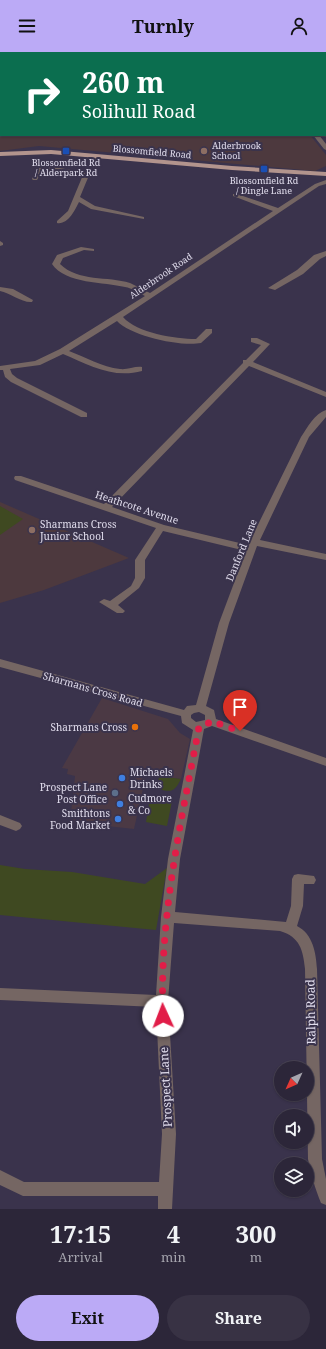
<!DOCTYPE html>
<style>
:root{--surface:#2c2639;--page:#383244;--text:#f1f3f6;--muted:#a6a5ae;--line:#484353;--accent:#bbaaf6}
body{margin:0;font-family:"Noto Serif",serif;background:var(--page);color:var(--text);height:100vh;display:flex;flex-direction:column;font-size:15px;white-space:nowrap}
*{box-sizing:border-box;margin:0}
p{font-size:13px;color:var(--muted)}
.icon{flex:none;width:22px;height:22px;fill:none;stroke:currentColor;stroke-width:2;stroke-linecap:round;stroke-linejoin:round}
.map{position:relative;height:1157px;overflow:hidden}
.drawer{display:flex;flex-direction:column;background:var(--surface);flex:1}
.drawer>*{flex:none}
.hud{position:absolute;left:0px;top:0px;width:326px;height:84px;box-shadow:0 1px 3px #0004,0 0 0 1px var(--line);background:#0b6e4f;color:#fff;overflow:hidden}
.needle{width:26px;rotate:225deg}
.tools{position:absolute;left:274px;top:1009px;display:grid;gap:8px}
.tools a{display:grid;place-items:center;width:40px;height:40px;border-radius:50%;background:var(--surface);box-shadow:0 1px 3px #0004,0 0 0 1px var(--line);font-size:20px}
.pin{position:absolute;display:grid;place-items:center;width:34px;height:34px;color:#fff;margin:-41px -17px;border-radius:50% 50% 50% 0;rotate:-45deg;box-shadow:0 0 4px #0007}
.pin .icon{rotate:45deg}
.me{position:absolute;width:44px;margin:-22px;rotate:358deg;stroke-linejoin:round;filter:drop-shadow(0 0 3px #0008)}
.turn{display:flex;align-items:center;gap:14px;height:84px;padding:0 16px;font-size:18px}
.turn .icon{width:52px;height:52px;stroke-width:2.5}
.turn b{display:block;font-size:28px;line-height:34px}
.eta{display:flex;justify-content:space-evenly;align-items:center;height:68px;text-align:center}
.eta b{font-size:24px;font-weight:700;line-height:28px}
.primary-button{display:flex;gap:8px;margin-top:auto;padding:8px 16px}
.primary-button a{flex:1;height:46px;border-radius:24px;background:var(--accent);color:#111;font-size:16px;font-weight:700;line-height:46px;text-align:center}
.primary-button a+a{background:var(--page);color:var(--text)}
header{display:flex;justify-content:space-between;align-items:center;height:52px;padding:0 16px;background:var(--accent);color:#111;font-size:18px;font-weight:700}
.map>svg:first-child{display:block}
</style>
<header><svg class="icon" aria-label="menu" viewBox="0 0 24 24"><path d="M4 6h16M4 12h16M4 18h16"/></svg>Turnly<svg class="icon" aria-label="person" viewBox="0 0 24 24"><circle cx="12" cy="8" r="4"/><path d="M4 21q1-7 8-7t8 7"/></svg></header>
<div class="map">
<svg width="326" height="1157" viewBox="0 0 326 1157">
<rect width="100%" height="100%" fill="#3a334c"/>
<polygon fill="#4b3944" points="102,646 168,667 180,681 190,687 181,727 146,723 134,777 70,770 75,724 67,722 68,717 62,716"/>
<g fill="#4d393e">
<polygon points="0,0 256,0 1,1 1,83 310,83 326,103 326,114 315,119 39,94 0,99"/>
<polygon points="0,450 129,506 44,538 0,551"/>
</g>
<g fill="#3f4921">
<polygon points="0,454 23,467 0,483"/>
<path d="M159,724L181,727C174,741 171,740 157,737Z"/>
<polygon points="152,744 172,749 167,774 146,770 150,746"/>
<polygon points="0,813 25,817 72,820 145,832 167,816 156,878 0,863"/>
</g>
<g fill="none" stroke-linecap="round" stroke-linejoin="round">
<g fill="#756663" fill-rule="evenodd">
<rect x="258" y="0" width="6" height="1"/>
<rect x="325" y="48" width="1" height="4"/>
<polygon points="313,83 319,83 326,92 326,98 324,97"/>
<path d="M92,103L97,104L80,145L95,154L144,165V167L91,157L79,150C75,158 68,173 57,171V169L68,159L83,123L43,117L37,128H33L32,127C36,119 37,113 47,114L84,120Z"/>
<path d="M326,128V132L319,134L123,265C137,281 175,287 196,287L206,277H212V281L201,291C181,295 131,284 117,269L69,299C85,305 102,315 120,317C127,318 135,314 142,315V319C113,327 89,313 63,302L40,313L10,317L12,322L17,326L87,361V365H81L11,330L5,325L3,318H0V314L35,309L60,297L145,244C139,241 132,236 125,235C105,230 65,232 52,212L57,203L81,195L94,197V199L84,198L63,206L60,212C78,230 108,224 130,231C137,234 143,238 150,241L273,159L233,144V142H237L278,156L315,132Z"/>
<polygon points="0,189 3,191 3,193 0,194"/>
<polygon points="326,199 326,204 320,207 303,222 275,238 268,236 297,218 314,203"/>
<path d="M0,235L13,237L33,248L32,250C22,251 10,241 0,239Z"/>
<path d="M251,286H257L270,292L253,310L326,340V345L249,314L112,455L164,473L248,493L301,385C307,376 315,361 326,358V365L309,385L260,488L326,502V508L257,494L229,571L206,654L214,658L216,667L326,706V714L212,674L204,677L180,807L175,860L286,870L291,854L292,827L294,823L298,822L314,824L316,828L314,832H304L303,854L297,874C313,882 316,901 317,917L322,1107L326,1127V1153L321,1151C315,1136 311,1123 308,1107L305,917C303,898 300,885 280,879L174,871L168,949L176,1082L172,1157H158V1144H23L0,1133V1118L24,1130H159L162,1082L156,955L0,948V936L156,943L161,865L168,807L193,678L182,671L181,664L0,615V607L184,658L187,654L196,653L219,571L246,499L163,479L145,508V526L139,536L118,553L125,559L123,561H117L99,550L104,547L110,549L131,534L135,526V508L156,476L15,428L14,426L15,424H21L104,452L243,311V308H246L261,293L251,290ZM199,660L205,663V668L196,670L191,666V663L194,661Z"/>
<polygon points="0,763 20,771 22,774 20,777 16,779 0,773"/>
</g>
<polygon fill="#b2948d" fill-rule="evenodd" points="51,98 232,114 326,120 326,124 232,118 51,102 0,104 0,100"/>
</g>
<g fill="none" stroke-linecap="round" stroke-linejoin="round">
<path stroke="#e11d48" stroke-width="7" stroke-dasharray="0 12.6" d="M163,964C159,866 181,770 199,675L206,673L211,669L240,679"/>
</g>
<g fill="#1a4fb4" stroke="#3a334c" stroke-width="1.5">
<rect x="62" y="95" width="8" height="8" rx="2"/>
<rect x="260" y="113" width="8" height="8" rx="2"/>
</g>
<g fill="#8d6e63" stroke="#3a334c" stroke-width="1.5">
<circle cx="204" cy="99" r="4"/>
<circle cx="32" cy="478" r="4"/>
</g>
<circle fill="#e8710a" stroke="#3a334c" stroke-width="1.5" cx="135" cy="675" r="4"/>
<g fill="#3f7fe0" stroke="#3a334c" stroke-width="1.5">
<circle cx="122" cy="726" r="4"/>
<circle cx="120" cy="752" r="4"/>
<circle cx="118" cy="767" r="4"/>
</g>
<circle fill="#5c6f8a" stroke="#3a334c" stroke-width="1.5" cx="115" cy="741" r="4"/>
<g text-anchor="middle" stroke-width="4" stroke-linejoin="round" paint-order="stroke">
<g font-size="9" fill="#e0dcec" stroke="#3a334c">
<text x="212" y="97" text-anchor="start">Alderbrook<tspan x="212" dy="10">School</tspan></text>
<text x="66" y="114">Blossomfield Rd<tspan x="66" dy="10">/ Alderpark Rd</tspan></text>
<text x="264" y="132">Blossomfield Rd<tspan x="264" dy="10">/ Dingle Lane</tspan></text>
</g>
<g font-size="9" fill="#e0dcec" stroke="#3a334c">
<text transform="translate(152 100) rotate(5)" y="3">Blossomfield Road</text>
<text transform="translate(161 224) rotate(-34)" y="3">Alderbrook Road</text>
</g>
<g font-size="10" fill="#e0dcec" stroke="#3a334c">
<text transform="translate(137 455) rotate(18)" y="4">Heathcote Avenue</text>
<text transform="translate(241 498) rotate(-68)" y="4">Danford Lane</text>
<text transform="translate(93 637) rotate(16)" y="4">Sharmans Cross Road</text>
</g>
<g font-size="10" fill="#e0dcec" stroke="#3a334c" text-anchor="start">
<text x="40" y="476">Sharmans Cross<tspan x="40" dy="12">Junior School</tspan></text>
<text x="127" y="679" text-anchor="end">Sharmans Cross</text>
<text x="130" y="724">Michaels<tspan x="130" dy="12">Drinks</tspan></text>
<text x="107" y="739" text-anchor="end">Prospect Lane<tspan x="107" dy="12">Post Office</tspan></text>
<text x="128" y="750">Cudmore<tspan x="128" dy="12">&amp; Co</tspan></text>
<text x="110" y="765" text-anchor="end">Smithtons<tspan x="110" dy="12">Food Market</tspan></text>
</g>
<g font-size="12" fill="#e0dcec" stroke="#3a334c">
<text transform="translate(311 960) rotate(-91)" y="4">Ralph Road</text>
<text transform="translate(166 1035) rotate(-93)" y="4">Prospect Lane</text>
</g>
</g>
</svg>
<div class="tools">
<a><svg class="needle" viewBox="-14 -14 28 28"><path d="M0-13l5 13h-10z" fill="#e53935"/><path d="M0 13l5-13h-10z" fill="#a6a5ae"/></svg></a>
<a><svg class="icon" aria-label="sound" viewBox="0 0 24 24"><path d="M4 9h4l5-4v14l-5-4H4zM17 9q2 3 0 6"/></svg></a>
<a><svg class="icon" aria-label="layers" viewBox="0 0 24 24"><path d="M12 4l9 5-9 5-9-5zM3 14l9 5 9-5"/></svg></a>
</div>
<div class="pin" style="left:240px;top:679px;background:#d93025"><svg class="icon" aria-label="arrive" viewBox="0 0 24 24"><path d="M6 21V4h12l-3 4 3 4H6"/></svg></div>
<svg class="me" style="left:163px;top:964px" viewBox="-20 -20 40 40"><circle r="19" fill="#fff"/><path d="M0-13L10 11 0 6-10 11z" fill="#e11d48"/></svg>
<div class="hud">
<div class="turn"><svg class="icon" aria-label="right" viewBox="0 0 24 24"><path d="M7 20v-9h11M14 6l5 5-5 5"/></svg><div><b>260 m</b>Solihull Road</div></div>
</div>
</div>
<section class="drawer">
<div class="eta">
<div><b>17:15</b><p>Arrival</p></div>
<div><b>4</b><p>min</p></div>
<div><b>300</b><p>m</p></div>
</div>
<div class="primary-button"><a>Exit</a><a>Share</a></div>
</section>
